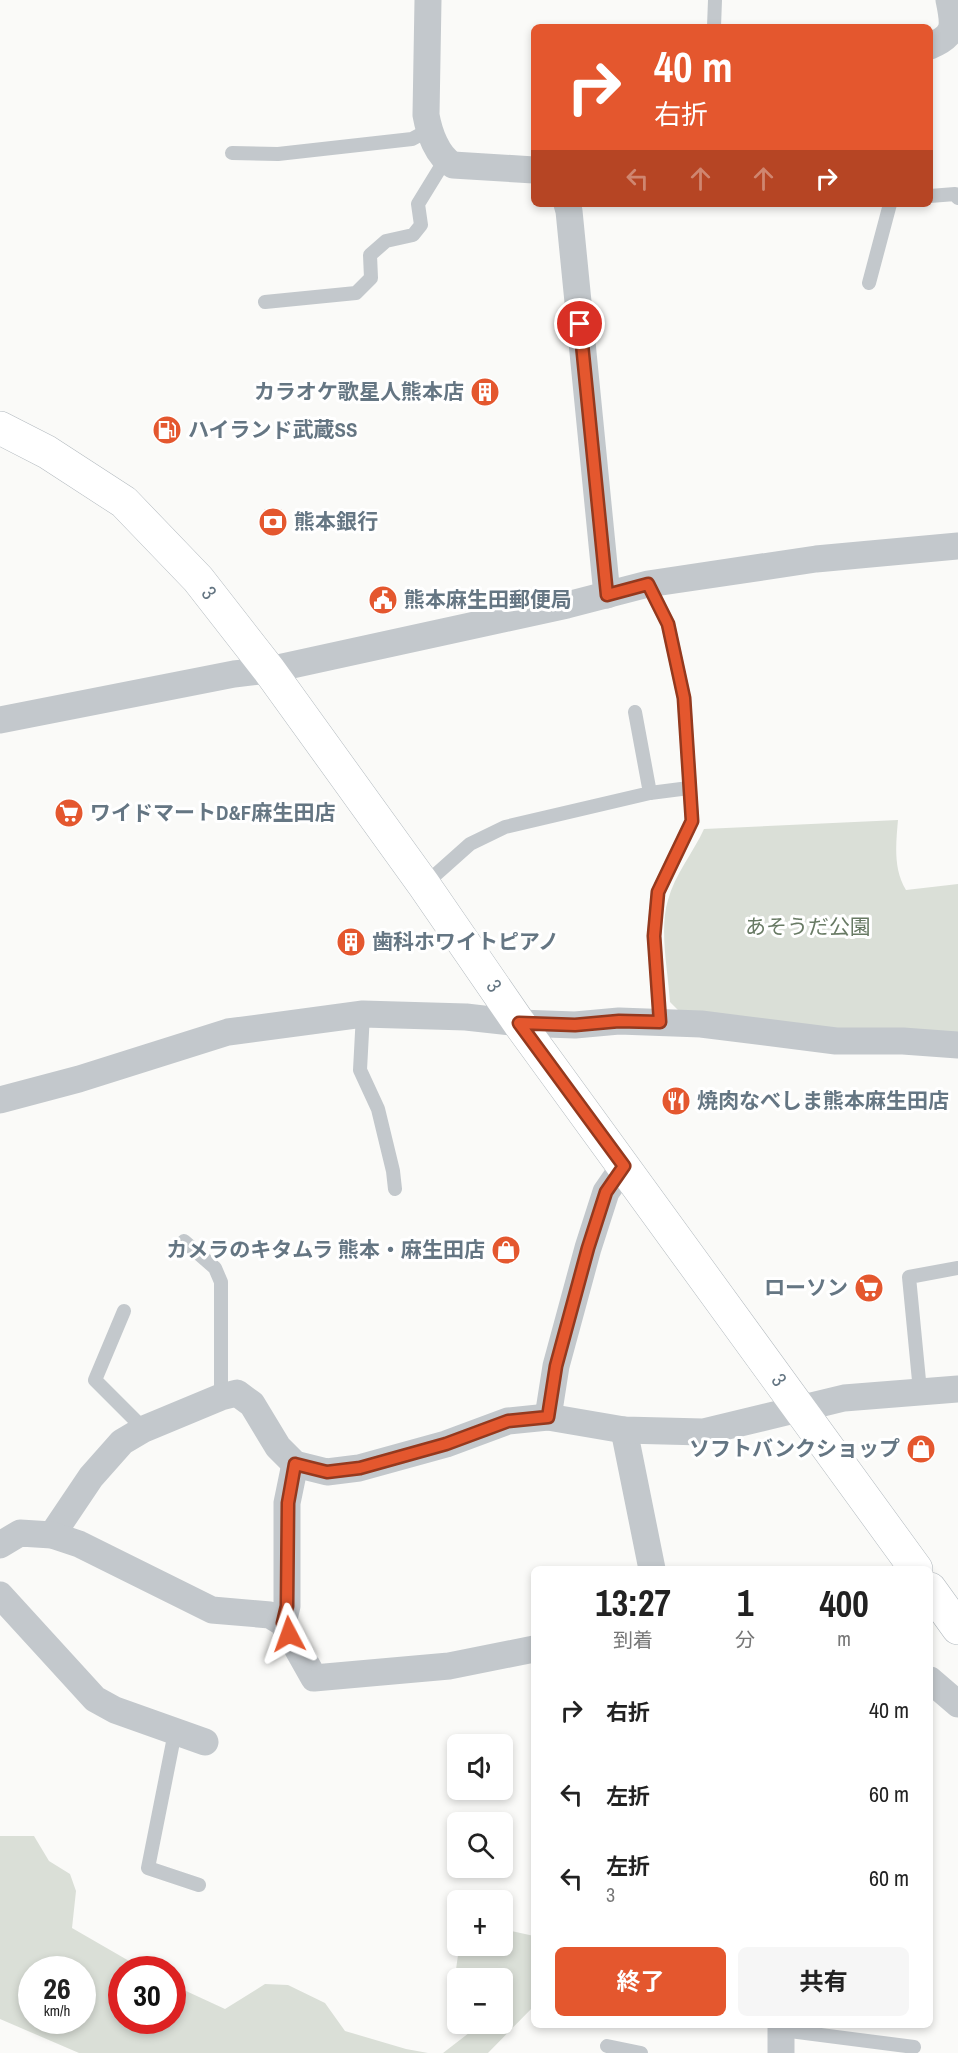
<!DOCTYPE html>
<html lang="ja">
<meta charset="utf-8">
<style>
:root{--surface:#fff;--page:#f6f6f6;--text:#222;--muted:#767676;--accent:#e4572e}
body{margin:0;font-family:"Archivo Narrow","Noto Sans JP",sans-serif;background:var(--page);color:var(--text);height:100vh;display:flex;flex-direction:column;font-size:22px;white-space:nowrap}
*{box-sizing:border-box;margin:0}
p{font-size:20px;color:var(--muted)}
.icon{flex:none;width:33px;height:33px;fill:none;stroke:currentColor;stroke-width:2;stroke-linecap:round;stroke-linejoin:round}
.map{position:relative;flex:1;overflow:hidden}
.drawer{position:absolute;left:531px;top:1566px;width:402px;height:462px;display:flex;flex-direction:column;background:var(--surface);border-radius:9px;box-shadow:0 3px 9px #0003}
.drawer>*{flex:none}
.top-card{position:absolute;left:531px;top:24px;width:402px;height:183px;border-radius:9px;box-shadow:0 3px 9px #0003;background:#e4572e;color:#fff;overflow:hidden}
.fabs{position:absolute;left:447px;top:1734px;display:grid;gap:12px}
.fabs a{display:grid;place-items:center;width:66px;height:66px;border-radius:9px;background:var(--surface);box-shadow:0 3px 9px #0003;font-size:30px}
.speed{position:absolute;left:18px;top:1956px;display:flex;gap:12px;font-size:30px;font-weight:700;text-align:center}
.speed>*{display:grid;place-content:center;width:78px;height:78px;border-radius:50%;background:var(--surface);box-shadow:0 3px 9px #0003;line-height:1}
.speed small{font-size:15px;font-weight:400}
.speed .limit{border:9px solid #d22;background:#fff;color:#111}
.pin{position:absolute;display:grid;place-items:center;width:51px;height:51px;color:#fff;margin:-26px;border:3px solid #fff;border-radius:50%;box-shadow:0 2px 6px #0007}
.me{position:absolute;width:66px;margin:-33px;rotate:356deg;stroke-linejoin:round;filter:drop-shadow(0 0 4px #0008)}
.turn{display:flex;align-items:center;gap:21px;height:126px;padding:0 24px;font-size:27px}
.turn .icon{width:78px;height:78px;stroke-width:2.5}
.turn b{display:block;font-size:42px;line-height:51px}
.lanes{display:flex;align-items:center;height:57px;padding:0 24px;background:#0003;justify-content:center;gap:30px;direction:ltr}
.lanes .off{opacity:.35}
.eta{display:flex;justify-content:space-evenly;align-items:center;height:102px;text-align:center}
.eta b{font-size:36px;font-weight:700;line-height:42px}
.cta{display:flex;gap:12px;margin-top:auto;padding:12px 24px}
.cta a{flex:1;height:69px;border-radius:9px;background:var(--accent);color:#fff;font-size:24px;font-weight:700;line-height:69px;text-align:center}
.cta a+a{background:var(--page);color:var(--text)}
ul{padding:0;list-style:none}
li{display:flex;align-items:center;gap:18px;height:84px;padding:0 24px}
li div{flex:1}
li b{display:block;font-size:22px}
li em{font-style:normal}
.map>svg:first-child{display:block}
</style>
<div class="map">
<svg width="958" height="2053" viewBox="0 0 958 2053">
<rect width="100%" height="100%" fill="#fafaf8"/>
<g fill="#dadfd7" fill-rule="evenodd">
<path d="M898,820C896,843 893,869 906,890L958,884V1035L840,1034L683,1015L670,1002C668,971 659,929 668,900C675,874 693,853 704,829Z"/>
<path d="M0,1836H34L49,1861L70,1874L76,1891L72,1928L143,1969L122,1970V2020H172L173,1985L225,2009L265,1984L288,1985L325,2003L345,2031L406,2049L428,2053H79L0,2019ZM32,1970H82V2020H32Z"/>
<polygon points="507,1930 534,1936 534,2006 488,2053 443,2053 478,2026 477,2024 502,2024 502,1978 458,1978 457,1998 453,1991 459,1948 465,1946 502,1946 503,1931"/>
</g>
<g fill="none" stroke-linecap="round" stroke-linejoin="round">
<g stroke="#b3babf" stroke-width="34">
<g id="secondary">
<polyline points="0,428 47,452 124,502 198,579 269,670 424,885 519,1023 916,1569"/>
<polyline points="930,1589 958,1628"/>
</g>
</g>
<g stroke="#c3c8cc" stroke-width="14">
<polyline points="714,27 715,0"/>
<polyline points="232,153 278,154 412,139 429,130"/>
<polyline points="930,196 955,194 958,198"/>
<polyline points="869,283 890,204"/>
<polyline points="265,302 356,293 371,278 370,255 386,241 413,235 421,225 418,204 445,160"/>
<polyline points="648,584 668,624 684,698 692,821 658,892 654,936 660,1022"/>
<polyline points="650,793 689,788"/>
<polyline points="424,885 470,844 505,827 650,793 635,712"/>
<polyline points="363,1014 360,1070 378,1109 393,1171 395,1189"/>
<polyline points="184,1241 215,1268 221,1282 221,1397"/>
<polyline points="124,1311 95,1380 144,1429"/>
<polyline points="920,1391 909,1277 958,1268"/>
<polyline points="175,1732 148,1868 199,1885"/>
<polyline points="782,2030 914,2047"/>
<polyline points="607,2046 641,2053"/>
</g>
<g stroke="#c3c8cc" stroke-width="27">
<path d="M428,0L426,115C429,132 437,156 453,165L534,170"/>
<path d="M930,46C957,35 954,25 949,0"/>
<polyline points="567,204 569,211 607,595"/>
<polyline points="0,720 234,674 269,670 567,605 648,584 816,559 958,546"/>
<polyline points="0,1100 79,1079 228,1032 363,1014 466,1017 519,1023 575,1025 619,1021 701,1024 836,1041 903,1041 958,1045"/>
<polyline points="548,1417 556,1366 588,1248 606,1192 624,1166"/>
<polyline points="624,1430 652,1569"/>
<polyline points="52,1535 91,1477 122,1442 144,1429 221,1397 237,1393 252,1404 278,1447 295,1464 327,1472 359,1468 446,1444 508,1421 548,1417 624,1430 703,1432 844,1398 958,1389"/>
<polyline points="0,1545 20,1533 52,1535 79,1544 212,1610 270,1615 283,1623 314,1678 449,1666 534,1649"/>
<polyline points="0,1595 95,1699 115,1710 205,1742"/>
<polyline points="283,1623 287,1606 287,1503 295,1464"/>
<polyline points="930,1680 958,1704"/>
<polyline points="781,2025 781,2053"/>
</g>
<use href="#secondary" stroke="#fff" stroke-width="33"/>
</g>
<g fill="none" stroke-linecap="round" stroke-linejoin="round">
<g stroke="#94391e" stroke-width="15">
<polyline id="route" points="289,1634 283,1623 287,1606 288,1503 295,1464 327,1472 360,1468 446,1444 508,1421 548,1417 556,1366 588,1248 606,1192 624,1166 519,1023 575,1025 619,1021 660,1022 654,936 658,892 692,821 684,698 668,624 648,584 607,595 580,324"/>
</g>
<use href="#route" stroke="#e4572e" stroke-width="10"/>
</g>
<defs>
<g id="building-disc" transform="scale(1.5)"><circle r="9.5" fill="#e4572e" stroke="#fff"/><path d="M-4-6H4V6H1V3H-1V6H-4ZM-2.5-4.3h1.7v1.8h-1.7ZM.8-4.3h1.7v1.8H.8ZM-2.5-1h1.7V.8h-1.7ZM.8-1h1.7V.8H.8Z" fill="#fff"/></g>
<g id="fuel-disc" transform="scale(1.5)"><circle r="9.5" fill="#e4572e" stroke="#fff"/><path d="M-5.5-6h7V0h2V4h1.3V-2.5L3-4.5l.8-.8L6-3V5H2.5V1h-1V6h-7ZM-4.2-4.7v3.2H.2V-4.7Z" fill="#fff"/></g>
<g id="bank-disc" transform="scale(1.5)"><circle r="9.5" fill="#e4572e" stroke="#fff"/><path d="M-6-4H6V4H-6ZM0-2.3a2.3 2.3 0 1 0 0 4.6a2.3 2.3 0 1 0 0-4.6Z" fill="#fff"/></g>
<g id="civic-disc" transform="scale(1.5)"><circle r="9.5" fill="#e4572e" stroke="#fff"/><path d="M-.6-6.5H3V-4.5H.6V-3L4-1V1h2V6H-6V1h2V-1L-.6-3ZM-1.2 2.5V6h2.4V2.5Z" fill="#fff"/></g>
<g id="supermarket-disc" transform="scale(1.5)"><circle r="9.5" fill="#e4572e" stroke="#fff"/><path d="M-6-5.5h2.5l.6 2H6L4.5 2H-2.5L-4.4-4H-6ZM-1.5 3.2a1.3 1.3 0 1 0 .1 0ZM3 3.2a1.3 1.3 0 1 0 .1 0Z" fill="#fff"/></g>
<g id="restaurant-disc" transform="scale(1.5)"><circle r="9.5" fill="#e4572e" stroke="#fff"/><path d="M-5-6h1v4h1v-4h1v4h1v-4h1v5L-1.5 .5V6h-2V.5L-5-1ZM5-6V6H3V1.5H1.5Q1.5-4 5-6Z" fill="#fff"/></g>
<g id="shop-disc" transform="scale(1.5)"><circle r="9.5" fill="#e4572e" stroke="#fff"/><path d="M-5-2.5h2.3a2.7 3.5 0 0 1 5.4 0H5L5.5 6h-11ZM-1.5-2.5h3a1.5 2.3 0 0 0-3 0Z" fill="#fff"/></g>
</defs>
<g fill-rule="evenodd">
<use href="#building-disc" x="485" y="392"/>
<use href="#fuel-disc" x="167" y="430"/>
<use href="#bank-disc" x="273" y="522"/>
<use href="#civic-disc" x="383" y="600"/>
<use href="#supermarket-disc" x="69" y="813"/>
<use href="#building-disc" x="351" y="942"/>
<use href="#restaurant-disc" x="676" y="1101"/>
<use href="#shop-disc" x="506" y="1250"/>
<use href="#supermarket-disc" x="869" y="1288"/>
<use href="#shop-disc" x="921" y="1449"/>
</g>
<g text-anchor="middle" stroke-width="6" stroke-linejoin="round" paint-order="stroke">
<g font-size="21" font-weight="bold" fill="#657683" stroke="#fff" text-anchor="start">
<text x="464" y="399" text-anchor="end">カラオケ歌星人熊本店</text>
<text x="188" y="437">ハイランド武蔵SS</text>
<text x="294" y="529">熊本銀行</text>
<text x="404" y="607">熊本麻生田郵便局</text>
<text x="90" y="820">ワイドマートD&amp;F麻生田店</text>
<text x="372" y="949">歯科ホワイトピアノ</text>
<text x="697" y="1108">焼肉なべしま熊本麻生田店</text>
<text x="485" y="1257" text-anchor="end">カメラのキタムラ 熊本・麻生田店</text>
<text x="848" y="1295" text-anchor="end">ローソン</text>
<text x="900" y="1456" text-anchor="end">ソフトバンクショップ</text>
</g>
<g font-size="21" fill="#657683" stroke="#fff">
<text transform="translate(209 593) rotate(52)" y="7">3</text>
<text transform="translate(494 986) rotate(55)" y="7">3</text>
<text transform="translate(779 1380) rotate(54)" y="7">3</text>
</g>
<g font-size="21" fill="#687a64" stroke="#fff">
<text x="808" y="934">あそうだ公園</text>
</g>
</g>
</svg>
<div class="fabs">
<a><svg class="icon" aria-label="sound" viewBox="0 0 24 24"><path d="M4 9h4l5-4v14l-5-4H4zM17 9q2 3 0 6"/></svg></a>
<a><svg class="icon" aria-label="search" viewBox="0 0 24 24"><circle cx="10" cy="10" r="6"/><path d="M15 15l6 6"/></svg></a>
<a>+</a>
<a>−</a>
</div>
<div class="speed"><div>26<small>km/h</small></div><div class="limit">30</div></div>
<div class="pin" style="left:580px;top:324px;background:#d93025"><svg class="icon" aria-label="arrive" viewBox="0 0 24 24"><path d="M6 21V4h12l-3 4 3 4H6"/></svg></div>
<svg class="me" style="left:289px;top:1634px" viewBox="-20 -20 40 40"><path d="M0-17L14 15 0 8-14 15z" fill="#e4572e" stroke="#fff" stroke-width="4"/></svg>
<div class="top-card">
<div class="turn"><svg class="icon" aria-label="right" viewBox="0 0 24 24"><path d="M7 20v-9h11M14 6l5 5-5 5"/></svg><div><b>40 m</b>右折</div></div>
<div class="lanes"><svg class="icon off" aria-label="left" viewBox="0 0 24 24"><path d="M17 20v-9H6M10 6l-5 5 5 5"/></svg><svg class="icon off" aria-label="ahead" viewBox="0 0 24 24"><path d="M12 20V5M6 11l6-6 6 6"/></svg><svg class="icon off" aria-label="ahead" viewBox="0 0 24 24"><path d="M12 20V5M6 11l6-6 6 6"/></svg><svg class="icon" aria-label="right" viewBox="0 0 24 24"><path d="M7 20v-9h11M14 6l5 5-5 5"/></svg></div>
</div>
<section class="drawer">
<div class="eta">
<div><b>13:27</b><p>到着</p></div>
<div><b>1</b><p>分</p></div>
<div><b>400</b><p>m</p></div>
</div>
<ul>
<li><svg class="icon" aria-label="right" viewBox="0 0 24 24"><path d="M7 20v-9h11M14 6l5 5-5 5"/></svg><div><b>右折</b></div><em>40 m</em></li>
<li><svg class="icon" aria-label="left" viewBox="0 0 24 24"><path d="M17 20v-9H6M10 6l-5 5 5 5"/></svg><div><b>左折</b></div><em>60 m</em></li>
<li><svg class="icon" aria-label="left" viewBox="0 0 24 24"><path d="M17 20v-9H6M10 6l-5 5 5 5"/></svg><div><b>左折</b><p>3</p></div><em>60 m</em></li>
</ul>
<div class="cta"><a>終了</a><a>共有</a></div>
</section>
</div>
